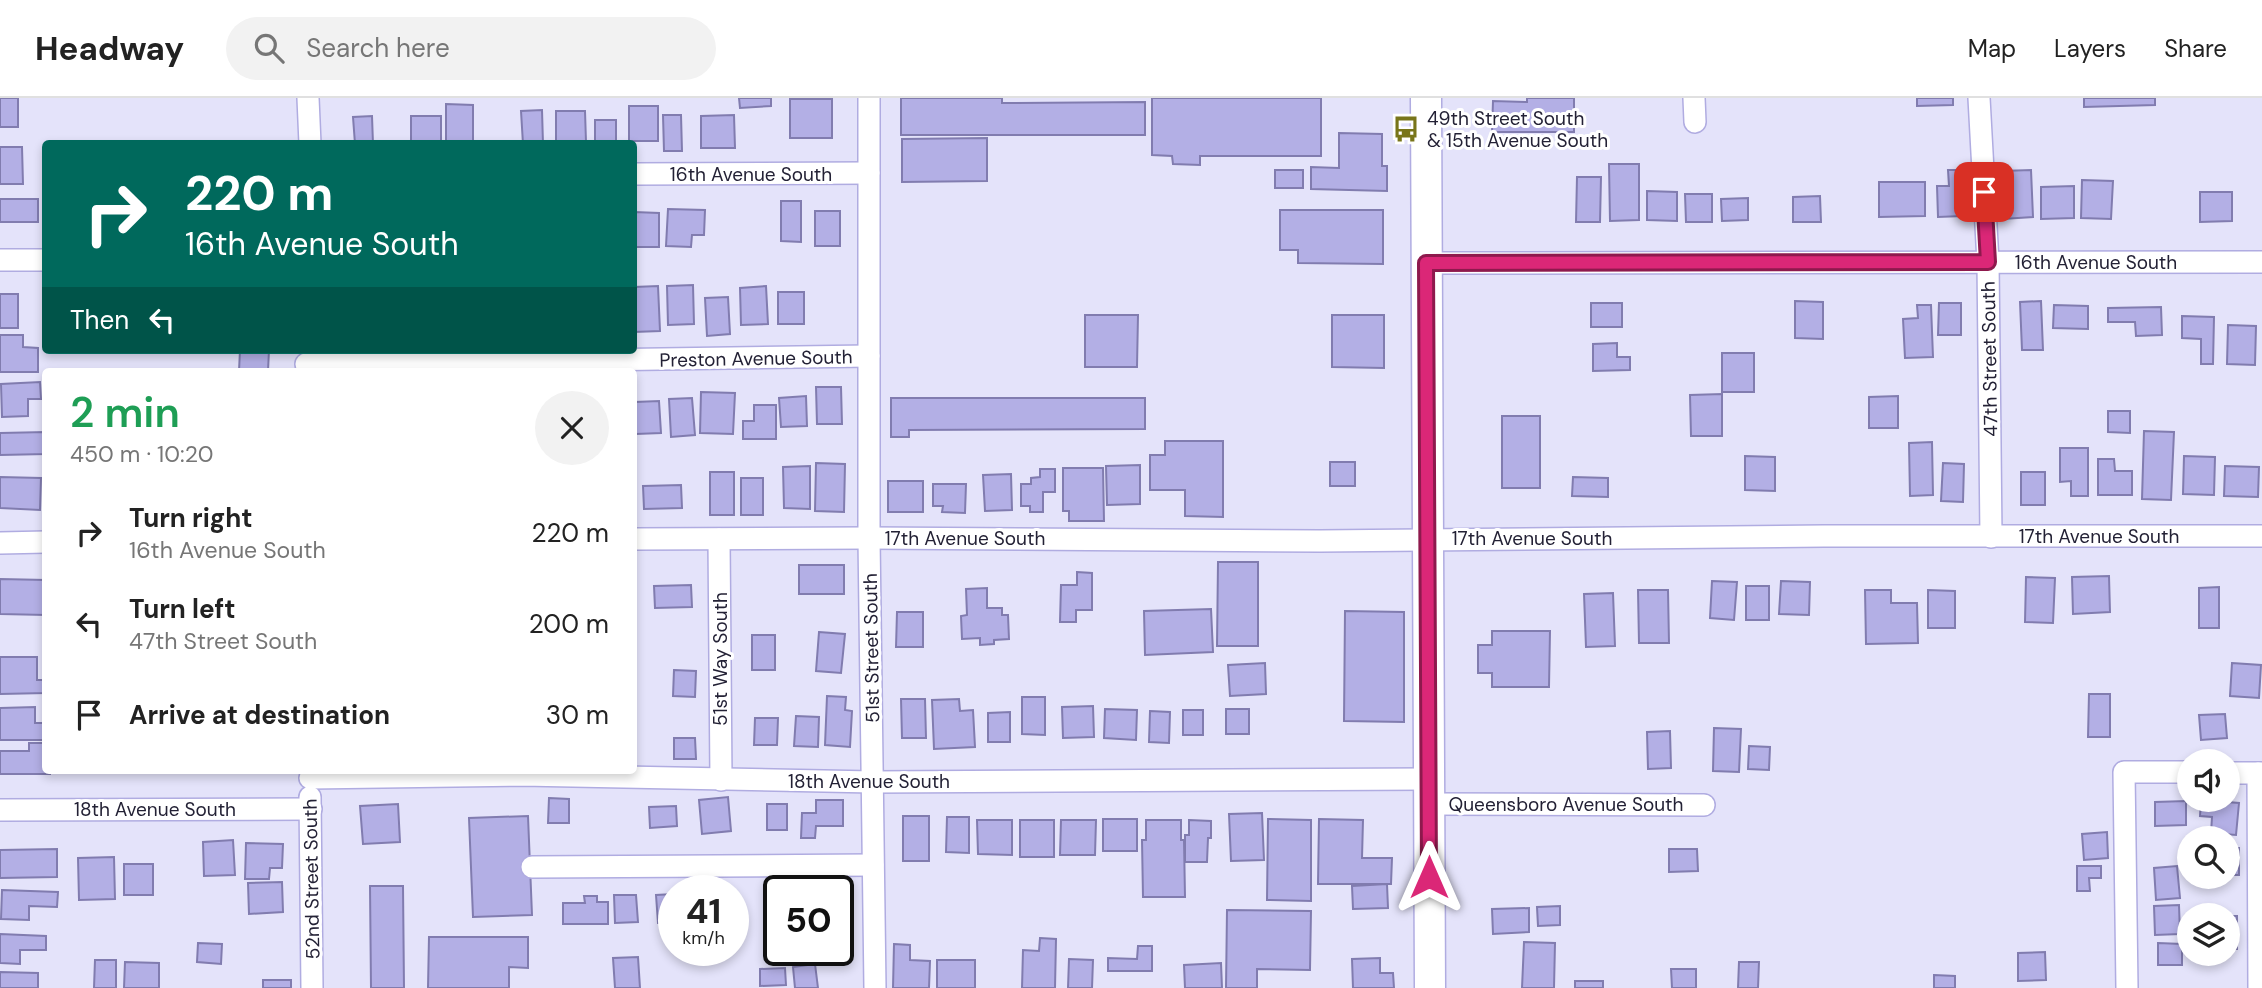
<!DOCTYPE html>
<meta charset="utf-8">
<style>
:root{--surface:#fff;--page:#f2f2f2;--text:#222;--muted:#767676;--line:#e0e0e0}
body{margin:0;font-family:"DM Sans",sans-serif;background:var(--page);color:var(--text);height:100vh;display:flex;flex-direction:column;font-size:26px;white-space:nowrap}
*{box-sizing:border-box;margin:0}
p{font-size:23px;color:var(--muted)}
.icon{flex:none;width:38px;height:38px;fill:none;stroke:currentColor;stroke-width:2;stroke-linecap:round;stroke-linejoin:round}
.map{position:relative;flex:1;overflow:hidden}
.drawer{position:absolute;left:42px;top:270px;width:595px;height:406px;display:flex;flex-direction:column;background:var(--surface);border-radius:7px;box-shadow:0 4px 10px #0003}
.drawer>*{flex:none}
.banner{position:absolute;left:42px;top:42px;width:595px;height:214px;border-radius:7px;box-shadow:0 4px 10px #0003;background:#00695c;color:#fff;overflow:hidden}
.tools{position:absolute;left:2177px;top:651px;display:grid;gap:14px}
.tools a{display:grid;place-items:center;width:63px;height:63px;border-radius:50%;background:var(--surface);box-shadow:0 4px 10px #0003;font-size:35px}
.speed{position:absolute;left:658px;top:777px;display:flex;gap:14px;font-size:35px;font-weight:700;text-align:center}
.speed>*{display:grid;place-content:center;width:91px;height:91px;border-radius:50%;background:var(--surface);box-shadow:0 4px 10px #0003;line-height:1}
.speed small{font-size:18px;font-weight:400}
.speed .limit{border:4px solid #111;border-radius:10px;background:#fff;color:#111}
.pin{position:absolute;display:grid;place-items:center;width:60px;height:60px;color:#fff;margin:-30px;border-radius:14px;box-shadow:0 4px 10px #0006}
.me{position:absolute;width:77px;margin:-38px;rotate:0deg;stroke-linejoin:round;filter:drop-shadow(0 0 5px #0008)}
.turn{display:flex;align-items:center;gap:24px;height:147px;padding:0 28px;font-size:32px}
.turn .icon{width:91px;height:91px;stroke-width:2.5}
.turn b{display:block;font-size:49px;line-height:60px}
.then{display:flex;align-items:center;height:66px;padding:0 28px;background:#0003;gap:14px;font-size:26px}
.round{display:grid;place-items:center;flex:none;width:74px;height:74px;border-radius:37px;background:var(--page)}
.summary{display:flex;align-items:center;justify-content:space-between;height:119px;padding:0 28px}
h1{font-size:42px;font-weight:600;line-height:52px;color:#1e9e55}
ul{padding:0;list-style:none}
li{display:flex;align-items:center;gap:21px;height:91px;padding:0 28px}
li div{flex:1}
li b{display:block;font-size:26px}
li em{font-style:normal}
header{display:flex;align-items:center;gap:42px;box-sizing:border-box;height:98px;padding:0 35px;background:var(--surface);border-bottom:2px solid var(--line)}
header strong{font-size:33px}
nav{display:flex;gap:38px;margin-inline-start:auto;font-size:24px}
.search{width:490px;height:63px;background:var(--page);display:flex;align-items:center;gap:18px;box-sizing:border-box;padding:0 24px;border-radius:38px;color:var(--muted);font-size:26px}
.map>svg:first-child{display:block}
</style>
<header>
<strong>Headway</strong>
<div class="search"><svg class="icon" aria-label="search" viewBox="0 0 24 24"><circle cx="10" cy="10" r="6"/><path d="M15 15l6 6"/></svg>Search here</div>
<nav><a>Map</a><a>Layers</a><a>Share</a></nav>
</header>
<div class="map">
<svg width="2262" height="890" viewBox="0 0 2262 890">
<rect width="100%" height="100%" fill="#e4e3fa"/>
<g fill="#b3afe5" stroke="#817caf" stroke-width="2">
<rect x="0" y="0" width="18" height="29"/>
<polygon points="739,0 771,0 771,8 740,10"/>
<polygon points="901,0 1002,0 1002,5 1145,4 1145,37 901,37"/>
<polygon points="1152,0 1321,0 1321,58 1200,58 1200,67 1173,66 1172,58 1152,57"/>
<polygon points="1527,0 1574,0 1574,34 1492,34 1493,3 1527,4"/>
<polygon points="1917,0 1953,0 1953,7 1917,8"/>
<polygon points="2084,0 2155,0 2155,7 2084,9"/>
<rect x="790" y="1" width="42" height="39"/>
<polygon points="446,6 473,7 473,46 446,46"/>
<rect x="629" y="8" width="29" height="35"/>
<polygon points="542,12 543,46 523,46 521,13"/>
<polygon points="556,13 585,13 586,44 556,44"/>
<polygon points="663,17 681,17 682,53 664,53"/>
<polygon points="734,17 735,50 701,50 701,18"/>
<polygon points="372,18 373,46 355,46 353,19"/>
<rect x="411" y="18" width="30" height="28"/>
<rect x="595" y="22" width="21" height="24"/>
<polygon points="1339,35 1382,36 1382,68 1387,68 1387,93 1311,91 1311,69 1339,70"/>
<polygon points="987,40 987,83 902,84 902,41"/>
<polygon points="0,49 22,49 23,86 0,86"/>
<polygon points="1609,66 1639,66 1639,122 1610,123"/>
<rect x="1275" y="72" width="28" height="18"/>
<polygon points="1948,72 1961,72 1962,118 1938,119 1937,88 1949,88"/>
<polygon points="2031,72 2033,119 2003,121 2002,73"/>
<polygon points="1577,79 1601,79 1600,124 1576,124"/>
<polygon points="2082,82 2113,83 2111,121 2081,120"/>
<polygon points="1879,84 1925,84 1925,118 1879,119"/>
<polygon points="2074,88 2074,120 2041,121 2041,89"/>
<polygon points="1647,93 1677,94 1677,123 1647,122"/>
<polygon points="2200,94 2232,94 2232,123 2200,124"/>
<polygon points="1685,96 1712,96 1712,124 1686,124"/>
<polygon points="1820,98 1821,124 1793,124 1793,99"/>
<polygon points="1748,100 1748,122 1722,123 1721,101"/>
<rect x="0" y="101" width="38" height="23"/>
<polygon points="781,103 801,103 801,144 781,143"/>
<polygon points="668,111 705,112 704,137 692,137 691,149 666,148"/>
<polygon points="1280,112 1383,112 1383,166 1298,165 1298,152 1280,152"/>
<rect x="815" y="113" width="25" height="35"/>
<polygon points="634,114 659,115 659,149 634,149"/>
<polygon points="693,187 694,226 668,227 667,188"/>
<polygon points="658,188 660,233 634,234 634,189"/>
<polygon points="766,188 768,226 741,227 740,190"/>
<rect x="778" y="194" width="26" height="32"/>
<rect x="0" y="196" width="18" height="34"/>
<polygon points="728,199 730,236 707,238 705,200"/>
<polygon points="1795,203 1823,204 1823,241 1795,240"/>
<polygon points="2041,203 2043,252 2022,252 2020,204"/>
<rect x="1591" y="205" width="31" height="24"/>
<polygon points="1939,205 1961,205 1961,237 1938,237"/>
<polygon points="1917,207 1931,207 1933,259 1905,260 1903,221 1918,220"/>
<polygon points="2054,207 2088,208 2088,231 2053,230"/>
<polygon points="2161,209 2162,237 2136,238 2135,224 2108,224 2108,210"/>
<polygon points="1085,217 1138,217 1137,269 1085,269"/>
<polygon points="1332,217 1384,217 1384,270 1332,269"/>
<polygon points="2182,218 2214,219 2213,266 2201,266 2201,241 2182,240"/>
<polygon points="2228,227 2256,228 2255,267 2227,266"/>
<polygon points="0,237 23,237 23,249 38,250 38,274 0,274"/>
<polygon points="1617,245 1617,259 1630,259 1630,272 1593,273 1593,246"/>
<polygon points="240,252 269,252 268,273 239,273"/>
<rect x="1722" y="255" width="32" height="39"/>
<polygon points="40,284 41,301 28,301 28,318 2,319 1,286"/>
<polygon points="816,289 841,289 842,326 817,326"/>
<polygon points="701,294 735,295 733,336 700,335"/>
<polygon points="1722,296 1722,338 1691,338 1690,297"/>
<polygon points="806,298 807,328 781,329 779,300"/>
<polygon points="1898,298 1898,330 1869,330 1869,299"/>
<polygon points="692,300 695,337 671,339 669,301"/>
<polygon points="891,300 1145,300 1145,331 909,332 909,339 891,339"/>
<polygon points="659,303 661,335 636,336 635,304"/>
<polygon points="754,307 776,307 776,341 743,341 743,323 754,323"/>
<polygon points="2108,313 2130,313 2130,335 2108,334"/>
<rect x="1502" y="318" width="38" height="72"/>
<polygon points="2144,333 2174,334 2171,402 2142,401"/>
<polygon points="46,334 46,356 0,357 0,335"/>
<polygon points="1165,343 1223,343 1223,419 1185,418 1185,392 1150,392 1150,357 1165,357"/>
<polygon points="1932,344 1933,397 1910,398 1909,345"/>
<polygon points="2060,350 2088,350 2088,398 2071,398 2071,383 2060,384"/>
<polygon points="1745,358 1775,359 1775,393 1745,392"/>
<polygon points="2184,358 2215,359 2214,397 2183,396"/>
<polygon points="2098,361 2114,361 2115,373 2132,373 2132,397 2098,397"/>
<rect x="1330" y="364" width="25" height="24"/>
<polygon points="816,365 845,366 844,414 815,413"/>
<polygon points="1943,365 1964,366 1963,404 1941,403"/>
<polygon points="1140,367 1140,406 1107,407 1106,368"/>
<polygon points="810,368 810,411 784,410 783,369"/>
<polygon points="2225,368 2259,369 2258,399 2224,398"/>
<polygon points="1063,370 1103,370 1104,423 1069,423 1069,413 1063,413"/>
<polygon points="1040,371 1055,371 1055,394 1043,394 1043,414 1030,414 1030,408 1021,408 1021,386 1031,386 1031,380 1040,379"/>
<rect x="710" y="374" width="24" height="43"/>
<rect x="2021" y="374" width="24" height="33"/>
<polygon points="1011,376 1012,412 985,413 983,377"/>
<polygon points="0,379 41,380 40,412 0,410"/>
<polygon points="1573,379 1608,380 1608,399 1572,398"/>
<rect x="741" y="380" width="22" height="37"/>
<rect x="888" y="383" width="35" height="31"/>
<polygon points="933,386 966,386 965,415 942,414 943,408 933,408"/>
<polygon points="681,387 682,410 644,411 643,388"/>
<polygon points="1218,464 1258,464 1258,548 1217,548"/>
<rect x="799" y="467" width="45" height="29"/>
<polygon points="1077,474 1092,475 1092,512 1076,512 1076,524 1060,524 1061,487 1077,487"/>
<polygon points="2109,478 2110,514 2073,516 2072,479"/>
<polygon points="2026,479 2055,480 2053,525 2025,524"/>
<polygon points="0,481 46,482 46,517 0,516"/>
<polygon points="1712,483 1737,484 1734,522 1710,520"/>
<polygon points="1781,483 1810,484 1809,517 1779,516"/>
<polygon points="691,487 692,509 655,510 654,488"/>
<rect x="1746" y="488" width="23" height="34"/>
<polygon points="2219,489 2219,530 2199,530 2199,490"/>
<polygon points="987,490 987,510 1002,510 1002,517 1008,517 1009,541 994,542 994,546 980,547 980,540 962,541 961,518 967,517 966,491"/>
<polygon points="1638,492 1668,492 1669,545 1639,545"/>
<polygon points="1865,492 1891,492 1891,505 1917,505 1918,545 1866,546"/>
<polygon points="1928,492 1955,493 1955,530 1928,530"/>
<polygon points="1613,495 1615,548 1586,549 1584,496"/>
<polygon points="1211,511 1213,554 1145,557 1144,513"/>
<polygon points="1345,513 1404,514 1404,624 1344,623"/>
<polygon points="897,514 923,514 923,549 896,549"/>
<polygon points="1492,533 1550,533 1549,589 1492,589 1492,575 1478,575 1478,547 1492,547"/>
<polygon points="819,534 845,536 841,575 816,573"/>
<rect x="752" y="537" width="23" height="35"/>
<polygon points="0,559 37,559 37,582 46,582 46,595 0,596"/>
<polygon points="1265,565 1266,596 1230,598 1228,567"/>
<polygon points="2232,565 2261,567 2259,600 2230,598"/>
<polygon points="674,572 696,573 695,599 673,598"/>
<polygon points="2089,596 2110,596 2110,639 2088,639"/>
<polygon points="827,598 846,599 845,612 852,613 850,649 825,647"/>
<polygon points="1022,599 1045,599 1045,637 1022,636"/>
<polygon points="901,601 925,601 926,640 902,640"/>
<polygon points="959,601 960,613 973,612 975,649 934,651 932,602"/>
<polygon points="1093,608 1094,639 1063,640 1062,609"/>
<polygon points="35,609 35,625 46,625 46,642 0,642 0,610"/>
<polygon points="1105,611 1137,612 1136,642 1104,640"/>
<rect x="1226" y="611" width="23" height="25"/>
<rect x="1183" y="612" width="20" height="25"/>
<polygon points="1150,613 1170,614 1169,645 1149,644"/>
<polygon points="1010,614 1010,644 988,644 988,615"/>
<polygon points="2225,616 2227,640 2201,642 2199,617"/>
<polygon points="796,618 819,619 818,649 794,648"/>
<polygon points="755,620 778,620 777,647 754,647"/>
<polygon points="1714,630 1741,631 1739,674 1713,673"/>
<polygon points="1670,633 1671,670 1648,671 1647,634"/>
<polygon points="674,640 695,640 696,661 674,661"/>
<polygon points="29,645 46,645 46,672 50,672 50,676 0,676 0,653 29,653"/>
<polygon points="1749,648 1770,649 1769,672 1748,671"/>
<polygon points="728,699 731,733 702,736 699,702"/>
<polygon points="549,700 569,701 569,725 548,725"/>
<polygon points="816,702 843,702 843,728 816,728 815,740 801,740 802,715 816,715"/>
<polygon points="2201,702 2239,705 2236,737 2211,735 2212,719 2200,718"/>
<polygon points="2186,703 2186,727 2155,728 2155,704"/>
<polygon points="398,706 400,744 363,746 360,708"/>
<rect x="767" y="706" width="20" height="26"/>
<polygon points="676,708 677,728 650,730 649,709"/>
<polygon points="1262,715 1264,762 1231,763 1229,716"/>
<polygon points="528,718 532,817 473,819 469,720"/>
<rect x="903" y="718" width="26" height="45"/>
<polygon points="947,719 969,719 969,755 946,754"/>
<rect x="1103" y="721" width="34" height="32"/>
<polygon points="1268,721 1311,722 1311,803 1267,802"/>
<polygon points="1319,721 1363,722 1362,760 1392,760 1391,786 1318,786"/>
<polygon points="977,722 1012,722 1012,757 978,756"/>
<rect x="1020" y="722" width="34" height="37"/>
<polygon points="1061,722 1096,722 1095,757 1060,757"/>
<polygon points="1146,722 1181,722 1181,742 1184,742 1185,799 1143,799 1142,742 1146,742"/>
<polygon points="1189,722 1211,723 1211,740 1208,740 1207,764 1185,764 1185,737 1189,737"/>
<polygon points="2107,734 2108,760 2084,762 2082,736"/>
<polygon points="233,742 235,777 204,778 203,744"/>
<polygon points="246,745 283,746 282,770 270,770 269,781 245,781"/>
<rect x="2228" y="750" width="11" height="27"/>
<polygon points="57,751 57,779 0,780 0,752"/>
<polygon points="1669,751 1697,751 1698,773 1669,774"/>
<polygon points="114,759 115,801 79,802 78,760"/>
<rect x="124" y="766" width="29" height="31"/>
<polygon points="2077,768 2101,768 2101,780 2089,780 2090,793 2077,793"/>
<polygon points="2177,768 2180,800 2156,802 2154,770"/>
<polygon points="282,784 283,814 249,816 248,785"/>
<polygon points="1387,786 1388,810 1353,811 1352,788"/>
<polygon points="370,788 403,788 404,890 371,890"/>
<polygon points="2,792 58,794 57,809 29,808 29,822 1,821"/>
<polygon points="674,796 674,824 658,825 656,797"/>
<polygon points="614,797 636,797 638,824 615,825"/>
<polygon points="584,798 597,798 597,804 608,804 608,826 563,826 563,805 585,805"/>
<polygon points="2179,807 2180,836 2155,837 2154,808"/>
<polygon points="1560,808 1560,827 1538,828 1537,809"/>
<polygon points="1529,810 1529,834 1493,836 1492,811"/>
<polygon points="1227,812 1311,813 1310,872 1257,871 1257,890 1226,890"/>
<rect x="2228" y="818" width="9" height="33"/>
<polygon points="0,836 46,838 46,852 20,852 20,866 0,865"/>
<polygon points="429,839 528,839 528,870 509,869 509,890 428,890"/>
<polygon points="1040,840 1056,841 1055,890 1022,890 1023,852 1039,853"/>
<polygon points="1524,844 1555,845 1554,890 1522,890"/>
<polygon points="198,845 222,846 221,866 197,864"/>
<polygon points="2158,845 2182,846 2182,867 2158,867"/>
<polygon points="894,846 910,847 910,862 930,863 929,890 893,890"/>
<polygon points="1138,848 1152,848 1152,873 1108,873 1108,860 1137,861"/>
<polygon points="2045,854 2046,882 2018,883 2018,855"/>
<polygon points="638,859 640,890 615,890 613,860"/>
<polygon points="1380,860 1380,875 1393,875 1394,890 1353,890 1352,861"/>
<polygon points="1069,861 1093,862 1092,890 1068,890"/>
<polygon points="95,862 116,862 116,890 94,890"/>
<rect x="937" y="862" width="38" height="28"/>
<polygon points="125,864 159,865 159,890 124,890"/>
<polygon points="1739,864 1759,864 1758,890 1738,890"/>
<polygon points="1221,865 1222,890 1185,890 1184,867"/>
<polygon points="815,866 818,890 795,890 793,869"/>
<polygon points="785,870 786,887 760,888 760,871"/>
<polygon points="1671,871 1696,871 1696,890 1672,890"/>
<polygon points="0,874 38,875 38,890 0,890"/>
<polygon points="1934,877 1955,878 1955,890 1934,890"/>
<rect x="263" y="882" width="28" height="8"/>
<rect x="1575" y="883" width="28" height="7"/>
</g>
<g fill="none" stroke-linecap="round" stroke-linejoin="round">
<g stroke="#b0ace1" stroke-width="24">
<g id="street">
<polyline points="308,0 310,46"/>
<polyline points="869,0 869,440 875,890"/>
<polyline points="1694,0 1695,24"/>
<polyline points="1979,0 1988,164 1991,439"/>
<polyline points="634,76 869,75"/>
<polyline points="0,162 46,162"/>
<polyline points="1426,165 2262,164"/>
<polyline points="306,266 869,258"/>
<polyline points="634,441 869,440 1320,443 1824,438 2262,438"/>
<polyline points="719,441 721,682"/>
<polyline points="0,445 46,444"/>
<polyline points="2228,675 2262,675"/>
<polyline points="2258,675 2259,890"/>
<polyline points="310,680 522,677 873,684 1429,681"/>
<polyline points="310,699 312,890"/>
<polyline points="1429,706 1704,707"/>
<polyline points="0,712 311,711"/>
<polyline points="532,769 873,767"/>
<polyline points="2127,890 2124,674 2189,674"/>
</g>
</g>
<g stroke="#b0ace1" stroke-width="33">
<polyline id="secondary" points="1426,0 1430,890"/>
</g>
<use href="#street" stroke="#fff" stroke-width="21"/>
<use href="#secondary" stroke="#fff" stroke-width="30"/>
</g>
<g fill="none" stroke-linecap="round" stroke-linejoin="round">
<g stroke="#8e194d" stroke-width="18">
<polyline id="route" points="1429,779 1426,165 1988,164 1984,94"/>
</g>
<use href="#route" stroke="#db2777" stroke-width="12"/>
</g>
<defs>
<g id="bus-bare" transform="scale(2.1)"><path d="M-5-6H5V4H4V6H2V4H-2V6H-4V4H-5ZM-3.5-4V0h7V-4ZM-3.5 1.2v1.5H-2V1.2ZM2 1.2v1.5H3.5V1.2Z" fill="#78751a" stroke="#fff" stroke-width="2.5" paint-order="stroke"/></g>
</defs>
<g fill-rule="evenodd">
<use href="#bus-bare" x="1406" y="31"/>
</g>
<g text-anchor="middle" stroke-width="6" stroke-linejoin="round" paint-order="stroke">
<g font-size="19" fill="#232135" stroke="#fff" text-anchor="start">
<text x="1427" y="27">49th Street South<tspan x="1427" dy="22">&amp; 15th Avenue South</tspan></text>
</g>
<g font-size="19" fill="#232135" stroke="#fff">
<text x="751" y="83">16th Avenue South</text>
<text x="2096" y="171">16th Avenue South</text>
<text transform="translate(756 260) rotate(-1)" y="7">Preston Avenue South</text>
<text transform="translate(1989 261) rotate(-91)" y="7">47th Street South</text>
<text x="2099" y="445">17th Avenue South</text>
<text x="965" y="447">17th Avenue South</text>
<text x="1532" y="447">17th Avenue South</text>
<text transform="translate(871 550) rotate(-91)" y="7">51st Street South</text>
<text transform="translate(720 561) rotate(-90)" y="7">51st Way South</text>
<text x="869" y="690">18th Avenue South</text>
<text x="1566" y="713">Queensboro Avenue South</text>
<text x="155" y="718">18th Avenue South</text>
<text transform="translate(311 781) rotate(-91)" y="7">52nd Street South</text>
</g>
</g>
</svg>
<div class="tools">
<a><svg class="icon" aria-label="sound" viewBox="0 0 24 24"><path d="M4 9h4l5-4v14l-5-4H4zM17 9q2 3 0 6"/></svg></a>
<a><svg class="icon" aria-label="search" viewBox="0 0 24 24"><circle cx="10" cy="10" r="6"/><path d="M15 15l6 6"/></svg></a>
<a><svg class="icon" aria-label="layers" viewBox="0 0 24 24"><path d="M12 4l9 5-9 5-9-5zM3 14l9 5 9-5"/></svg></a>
</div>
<div class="speed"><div>41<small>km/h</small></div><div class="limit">50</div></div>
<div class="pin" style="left:1984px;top:94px;background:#d93025"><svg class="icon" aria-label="arrive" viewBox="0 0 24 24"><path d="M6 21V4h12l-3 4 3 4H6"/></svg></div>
<svg class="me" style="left:1429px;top:779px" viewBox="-20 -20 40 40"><path d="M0-17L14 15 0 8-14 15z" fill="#db2777" stroke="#fff" stroke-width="4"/></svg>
<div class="banner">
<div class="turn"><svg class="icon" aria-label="right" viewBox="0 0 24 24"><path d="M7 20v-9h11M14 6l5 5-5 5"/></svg><div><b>220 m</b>16th Avenue South</div></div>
<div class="then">Then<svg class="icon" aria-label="left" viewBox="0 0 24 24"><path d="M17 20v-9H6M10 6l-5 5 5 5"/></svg></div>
</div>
<section class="drawer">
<div class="summary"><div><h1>2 min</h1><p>450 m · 10:20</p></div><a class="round"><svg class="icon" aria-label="close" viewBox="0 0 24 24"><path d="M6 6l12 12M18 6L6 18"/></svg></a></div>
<ul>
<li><svg class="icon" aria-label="right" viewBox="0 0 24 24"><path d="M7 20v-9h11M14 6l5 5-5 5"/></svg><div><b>Turn right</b><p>16th Avenue South</p></div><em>220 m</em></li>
<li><svg class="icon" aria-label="left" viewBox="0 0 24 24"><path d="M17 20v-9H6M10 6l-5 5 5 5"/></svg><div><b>Turn left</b><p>47th Street South</p></div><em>200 m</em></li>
<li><svg class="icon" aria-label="arrive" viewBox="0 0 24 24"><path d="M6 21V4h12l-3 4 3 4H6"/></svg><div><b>Arrive at destination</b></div><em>30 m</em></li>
</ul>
</section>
</div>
